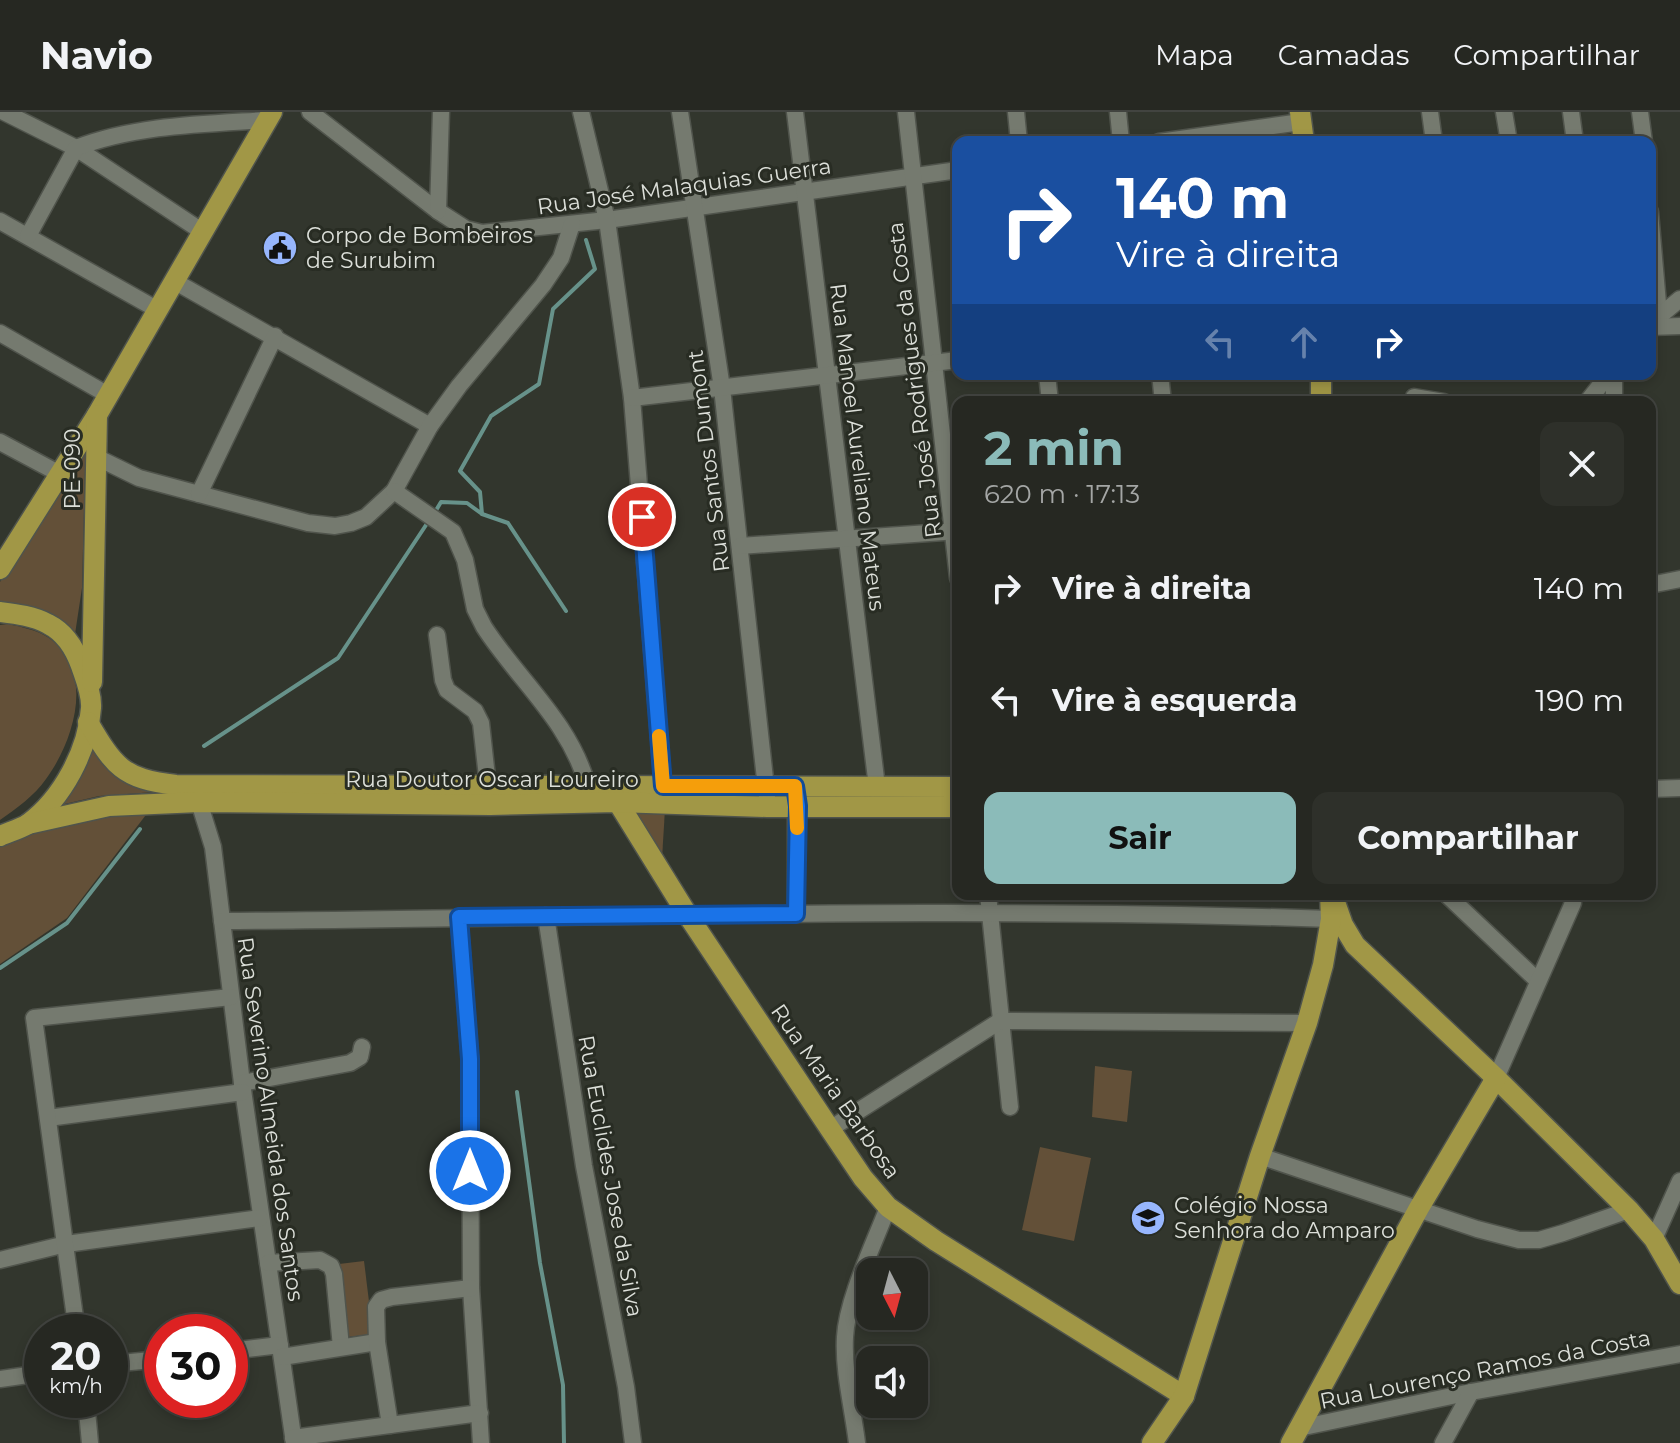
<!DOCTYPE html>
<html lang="pt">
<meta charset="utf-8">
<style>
:root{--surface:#262822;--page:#2e302a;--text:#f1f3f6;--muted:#a4a6a5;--line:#424440;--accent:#8bbbb9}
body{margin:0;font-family:Montserrat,sans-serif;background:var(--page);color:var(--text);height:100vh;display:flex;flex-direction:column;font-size:30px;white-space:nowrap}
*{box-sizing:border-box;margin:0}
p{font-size:26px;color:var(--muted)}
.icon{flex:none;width:44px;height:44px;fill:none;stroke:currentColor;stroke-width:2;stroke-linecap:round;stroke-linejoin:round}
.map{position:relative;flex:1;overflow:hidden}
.panel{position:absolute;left:952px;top:284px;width:704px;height:504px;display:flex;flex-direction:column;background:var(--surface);border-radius:16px;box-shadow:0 4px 12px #0003,0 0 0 2px var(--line)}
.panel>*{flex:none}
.banner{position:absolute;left:952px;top:24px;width:704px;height:244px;border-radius:16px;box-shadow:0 4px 12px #0003,0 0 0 2px var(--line);background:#1a4fa0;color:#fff;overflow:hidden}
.needle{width:52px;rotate:174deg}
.buttons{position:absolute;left:856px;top:1146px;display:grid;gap:16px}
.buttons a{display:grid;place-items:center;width:72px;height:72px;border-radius:16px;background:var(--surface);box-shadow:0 4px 12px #0003,0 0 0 2px var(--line);font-size:40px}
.speed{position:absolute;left:24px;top:1202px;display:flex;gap:16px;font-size:40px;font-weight:700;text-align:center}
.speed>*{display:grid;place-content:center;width:104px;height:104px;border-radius:50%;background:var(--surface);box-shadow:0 4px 12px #0003,0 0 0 2px var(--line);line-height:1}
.speed small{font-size:20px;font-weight:400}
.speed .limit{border:12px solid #d22;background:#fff;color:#111}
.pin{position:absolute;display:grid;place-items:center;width:68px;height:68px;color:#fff;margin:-34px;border:4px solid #fff;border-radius:50%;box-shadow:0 2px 8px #0007}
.me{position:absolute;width:88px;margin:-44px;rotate:0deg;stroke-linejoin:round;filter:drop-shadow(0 0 6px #0008)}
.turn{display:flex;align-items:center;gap:28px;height:168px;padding:0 32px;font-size:36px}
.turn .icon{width:104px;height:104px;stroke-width:2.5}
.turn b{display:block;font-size:56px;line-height:68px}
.lanes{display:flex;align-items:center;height:76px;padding:0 32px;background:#0003;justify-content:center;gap:40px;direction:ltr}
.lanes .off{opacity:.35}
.round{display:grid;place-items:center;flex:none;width:84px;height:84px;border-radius:16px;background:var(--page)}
.head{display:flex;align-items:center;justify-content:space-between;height:136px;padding:0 32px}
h1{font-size:48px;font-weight:700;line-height:60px;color:var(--accent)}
.button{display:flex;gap:16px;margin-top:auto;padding:16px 32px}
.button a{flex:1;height:92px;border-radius:16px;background:var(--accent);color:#111;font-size:32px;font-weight:700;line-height:92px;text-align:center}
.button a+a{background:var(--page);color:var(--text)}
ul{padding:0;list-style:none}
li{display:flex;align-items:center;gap:24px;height:112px;padding:0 32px}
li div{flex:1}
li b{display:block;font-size:30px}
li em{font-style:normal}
header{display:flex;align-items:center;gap:48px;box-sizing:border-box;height:112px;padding:0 40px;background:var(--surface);border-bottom:2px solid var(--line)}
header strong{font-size:38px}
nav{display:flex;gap:44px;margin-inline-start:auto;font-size:28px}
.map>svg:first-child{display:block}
</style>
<header>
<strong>Navio</strong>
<nav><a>Mapa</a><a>Camadas</a><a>Compartilhar</a></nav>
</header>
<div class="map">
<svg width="1680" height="1331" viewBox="0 0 1680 1331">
<rect width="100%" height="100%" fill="#32362d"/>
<g fill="#635038">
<path d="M84,335L88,337L85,358L82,476L75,522C53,503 30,491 0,492V470Z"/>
<path d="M8,512C22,515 37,518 49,526C96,559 74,629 46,667C34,684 17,696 0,708V513Z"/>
<path d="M89,630C102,660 124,673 155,680L99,684L56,694Z"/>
<polygon points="152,695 67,806 0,852 0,727"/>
<polygon points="630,697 665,697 662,747"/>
<polygon points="1095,954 1132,959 1127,1010 1092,1005"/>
<polygon points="1040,1035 1091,1046 1074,1129 1022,1118"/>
<polygon points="364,1149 373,1222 347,1225 339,1152"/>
</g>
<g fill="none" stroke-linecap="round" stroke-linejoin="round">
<g stroke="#67928a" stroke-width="4">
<polyline points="435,400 441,390 467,391 482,402 480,380 460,359 491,304 539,272 553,197 595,157 586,128"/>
<polyline points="482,402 508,411 566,499"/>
<polyline points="204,634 338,546 430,407"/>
<polyline points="0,856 67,811 140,717"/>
<polyline points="517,980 540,1151 563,1273 564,1331"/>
</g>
<g stroke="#50544c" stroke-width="19">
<g id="minor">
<polyline points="4,0 76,36 203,120"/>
<polyline points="310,0 438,99 466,117 482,121 607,108 958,58"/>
<polyline points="581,0 607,108 632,286 663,674"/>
<polyline points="680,0 722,276 767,685"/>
<polyline points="795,0 877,675"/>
<polyline points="906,0 958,466"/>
<polyline points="1016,0 1019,30"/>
<polyline points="1118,0 1121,30"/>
<polyline points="1430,0 1434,30"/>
<polyline points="1504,0 1509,30"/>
<polyline points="1571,0 1575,30"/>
<polyline points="1640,0 1644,30"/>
<polyline points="1159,30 1301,10"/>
<polyline points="438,99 441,0"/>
<polyline points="1650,100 1659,203"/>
<polyline points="0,109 158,198"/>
<path d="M28,124L76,36C135,13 204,12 267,8"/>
<polyline points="174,169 430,314"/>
<polyline points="1650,212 1680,187"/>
<polyline points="1650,215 1680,214"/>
<polyline points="0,221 108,283"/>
<polyline points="1047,262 1050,290"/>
<polyline points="1160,262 1163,290"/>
<polyline points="1614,262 1614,290"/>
<polyline points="1414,285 1444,290"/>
<polyline points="632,286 958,248"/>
<polyline points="1587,290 1609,262"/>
<polyline points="0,330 60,362"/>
<polyline points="98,346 139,366 308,411 335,414 351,411 366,405 394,379 430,314 459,274 543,173 561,146 572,112"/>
<path d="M394,379L453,420L465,448L475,497L484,515C519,569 569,609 587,672"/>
<polyline points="199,382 275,224"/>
<polyline points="740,434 958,419"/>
<polyline points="1650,473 1680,467"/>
<polyline points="437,523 443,568 447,578 475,599 481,611 489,683"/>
<polyline points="1650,677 1680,676"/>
<polyline points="199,690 213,735 242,971 294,1331"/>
<polyline points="988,782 1010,995"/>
<polyline points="1446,782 1538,869"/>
<polyline points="796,802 796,683"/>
<polyline points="546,804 584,1054 626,1275 633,1331"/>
<polyline points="459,805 470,947 471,1176 481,1331"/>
<path d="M222,809C592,806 961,794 1331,807"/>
<polyline points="1496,966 1573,791 1570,782"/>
<polyline points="242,971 350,951 360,945 362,935"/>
<polyline points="48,1006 243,980"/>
<polyline points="830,1017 1000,909 1307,911"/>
<polyline points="1260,1044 1477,1117 1519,1128 1539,1128 1563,1121 1629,1098"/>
<polyline points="1654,1127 1680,1069"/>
<polyline points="0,1148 66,1132 260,1106"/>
<polyline points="268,1151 320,1148 331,1154 334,1162 341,1235"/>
<polyline points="77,1220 34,906 231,885"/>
<polyline points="230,1239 280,1233"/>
<polyline points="282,1245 377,1230"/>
<polyline points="110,1252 162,1247"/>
<polyline points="0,1267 42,1261"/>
<polyline points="86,1288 90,1331"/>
<polyline points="390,1313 377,1230 376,1195 381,1188 392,1185 471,1176"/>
<polyline points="1299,1316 1471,1280 1680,1242"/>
<polyline points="293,1326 480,1301"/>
<path d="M857,1331C853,1297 843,1260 845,1225C847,1187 874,1132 888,1095"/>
<polyline points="1443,1331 1471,1280"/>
</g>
</g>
<g stroke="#50544c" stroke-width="23">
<g id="major">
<polyline points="1300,0 1304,30"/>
<polyline points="1321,262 1321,290"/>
<polyline points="0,457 97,303 272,0"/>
<path d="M0,500C16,502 33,504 48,512C64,520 75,537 81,554C85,566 92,582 91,596C88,638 63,686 28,712C20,717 9,720 0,724"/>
<polyline points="92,570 97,303"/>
<path d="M88,610C114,654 122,667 176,673L958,675"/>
<polyline points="614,684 687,802 830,1017 863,1066 888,1095 936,1129 1184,1284"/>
<polyline points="28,712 109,694 199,690 490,693 617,690 767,695 958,695"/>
<polyline points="1335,790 1343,813 1355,833 1496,966 1629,1098 1654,1127 1680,1172"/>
<polyline points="1152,1331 1184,1284 1260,1044 1307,911 1323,853 1331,807 1330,782"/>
<polyline points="1291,1331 1419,1096 1496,966"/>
</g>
</g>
<use href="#minor" stroke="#757a6f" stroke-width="16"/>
<use href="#major" stroke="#a19746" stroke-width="20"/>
</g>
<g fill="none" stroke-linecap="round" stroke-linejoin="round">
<g stroke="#114b97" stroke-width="20">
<polyline id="route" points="470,1059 470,947 459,805 796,802 798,694 795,674 663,674 642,405"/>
</g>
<use href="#route" stroke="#1a73e8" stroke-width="14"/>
<polyline stroke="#f59e0b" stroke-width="14" points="659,624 663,674 795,674 797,716"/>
</g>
<defs>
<g id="civic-disc" transform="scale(1.8)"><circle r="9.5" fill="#97b6fd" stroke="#282c23"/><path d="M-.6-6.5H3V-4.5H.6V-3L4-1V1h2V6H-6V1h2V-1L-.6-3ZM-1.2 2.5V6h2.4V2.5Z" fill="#111"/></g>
<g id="school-disc" transform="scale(1.8)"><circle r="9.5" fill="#97b6fd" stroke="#282c23"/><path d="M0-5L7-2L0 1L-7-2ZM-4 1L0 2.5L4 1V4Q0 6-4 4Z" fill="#111"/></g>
</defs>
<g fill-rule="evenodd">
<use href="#civic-disc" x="280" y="136"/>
<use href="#school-disc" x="1148" y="1106"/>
</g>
<g text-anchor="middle" stroke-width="6" stroke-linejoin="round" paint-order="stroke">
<g font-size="22" fill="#dcdfd9" stroke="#282c23">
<text transform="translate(684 74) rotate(-8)" y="8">Rua José Malaquias Guerra</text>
<text transform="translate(914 268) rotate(-97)" y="8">Rua José Rodrigues da Costa</text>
<text transform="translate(858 335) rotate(83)" y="8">Rua Manoel Aureliano Mateus</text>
<text transform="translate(708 349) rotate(-97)" y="8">Rua Santos Dumont</text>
<text transform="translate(72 357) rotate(-90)" y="8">PE-090</text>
<text x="492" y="675">Rua Doutor Oscar Loureiro</text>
<text transform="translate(836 979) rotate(55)" y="8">Rua Maria Barbosa</text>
<text transform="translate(271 1007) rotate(82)" y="8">Rua Severino Almeida dos Santos</text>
<text transform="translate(611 1064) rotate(80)" y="8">Rua Euclides Jose da Silva</text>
<text transform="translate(1485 1257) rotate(-11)" y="8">Rua Lourenço Ramos da Costa</text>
</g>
<g font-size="22" fill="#dcdfd9" stroke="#282c23" text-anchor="start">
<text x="306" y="131">Corpo de Bombeiros<tspan x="306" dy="25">de Surubim</tspan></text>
<text x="1174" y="1101">Colégio Nossa<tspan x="1174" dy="25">Senhora do Amparo</tspan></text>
</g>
</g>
</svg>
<div class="buttons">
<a><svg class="needle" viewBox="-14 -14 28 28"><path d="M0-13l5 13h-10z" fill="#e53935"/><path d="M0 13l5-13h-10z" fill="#a4a6a5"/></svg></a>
<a><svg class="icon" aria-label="sound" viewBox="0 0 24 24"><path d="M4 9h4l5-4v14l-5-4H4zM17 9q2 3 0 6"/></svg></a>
</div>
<div class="speed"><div>20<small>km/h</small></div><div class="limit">30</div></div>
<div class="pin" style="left:642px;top:405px;background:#d93025"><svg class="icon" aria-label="arrive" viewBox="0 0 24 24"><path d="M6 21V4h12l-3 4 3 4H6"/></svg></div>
<svg class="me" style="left:470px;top:1059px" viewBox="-20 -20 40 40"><circle r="17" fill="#1a73e8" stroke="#fff" stroke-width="3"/><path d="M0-11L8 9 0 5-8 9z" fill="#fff"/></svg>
<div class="banner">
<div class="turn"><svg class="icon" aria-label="right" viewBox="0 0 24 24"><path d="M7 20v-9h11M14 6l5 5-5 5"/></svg><div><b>140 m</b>Vire à direita</div></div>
<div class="lanes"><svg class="icon off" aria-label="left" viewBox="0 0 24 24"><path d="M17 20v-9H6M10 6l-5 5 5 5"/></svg><svg class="icon off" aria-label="ahead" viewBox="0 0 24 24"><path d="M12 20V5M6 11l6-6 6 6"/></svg><svg class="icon" aria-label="right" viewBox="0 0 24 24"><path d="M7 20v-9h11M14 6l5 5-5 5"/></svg></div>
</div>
<section class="panel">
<div class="head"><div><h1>2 min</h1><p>620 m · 17:13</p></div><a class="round"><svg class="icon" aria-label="close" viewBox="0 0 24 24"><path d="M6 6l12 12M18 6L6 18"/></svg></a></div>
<ul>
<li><svg class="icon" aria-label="right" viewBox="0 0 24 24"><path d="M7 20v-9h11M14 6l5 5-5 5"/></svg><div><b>Vire à direita</b></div><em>140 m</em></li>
<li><svg class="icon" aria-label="left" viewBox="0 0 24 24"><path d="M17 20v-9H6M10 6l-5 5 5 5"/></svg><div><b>Vire à esquerda</b></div><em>190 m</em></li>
</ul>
<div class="button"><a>Sair</a><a>Compartilhar</a></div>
</section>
</div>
